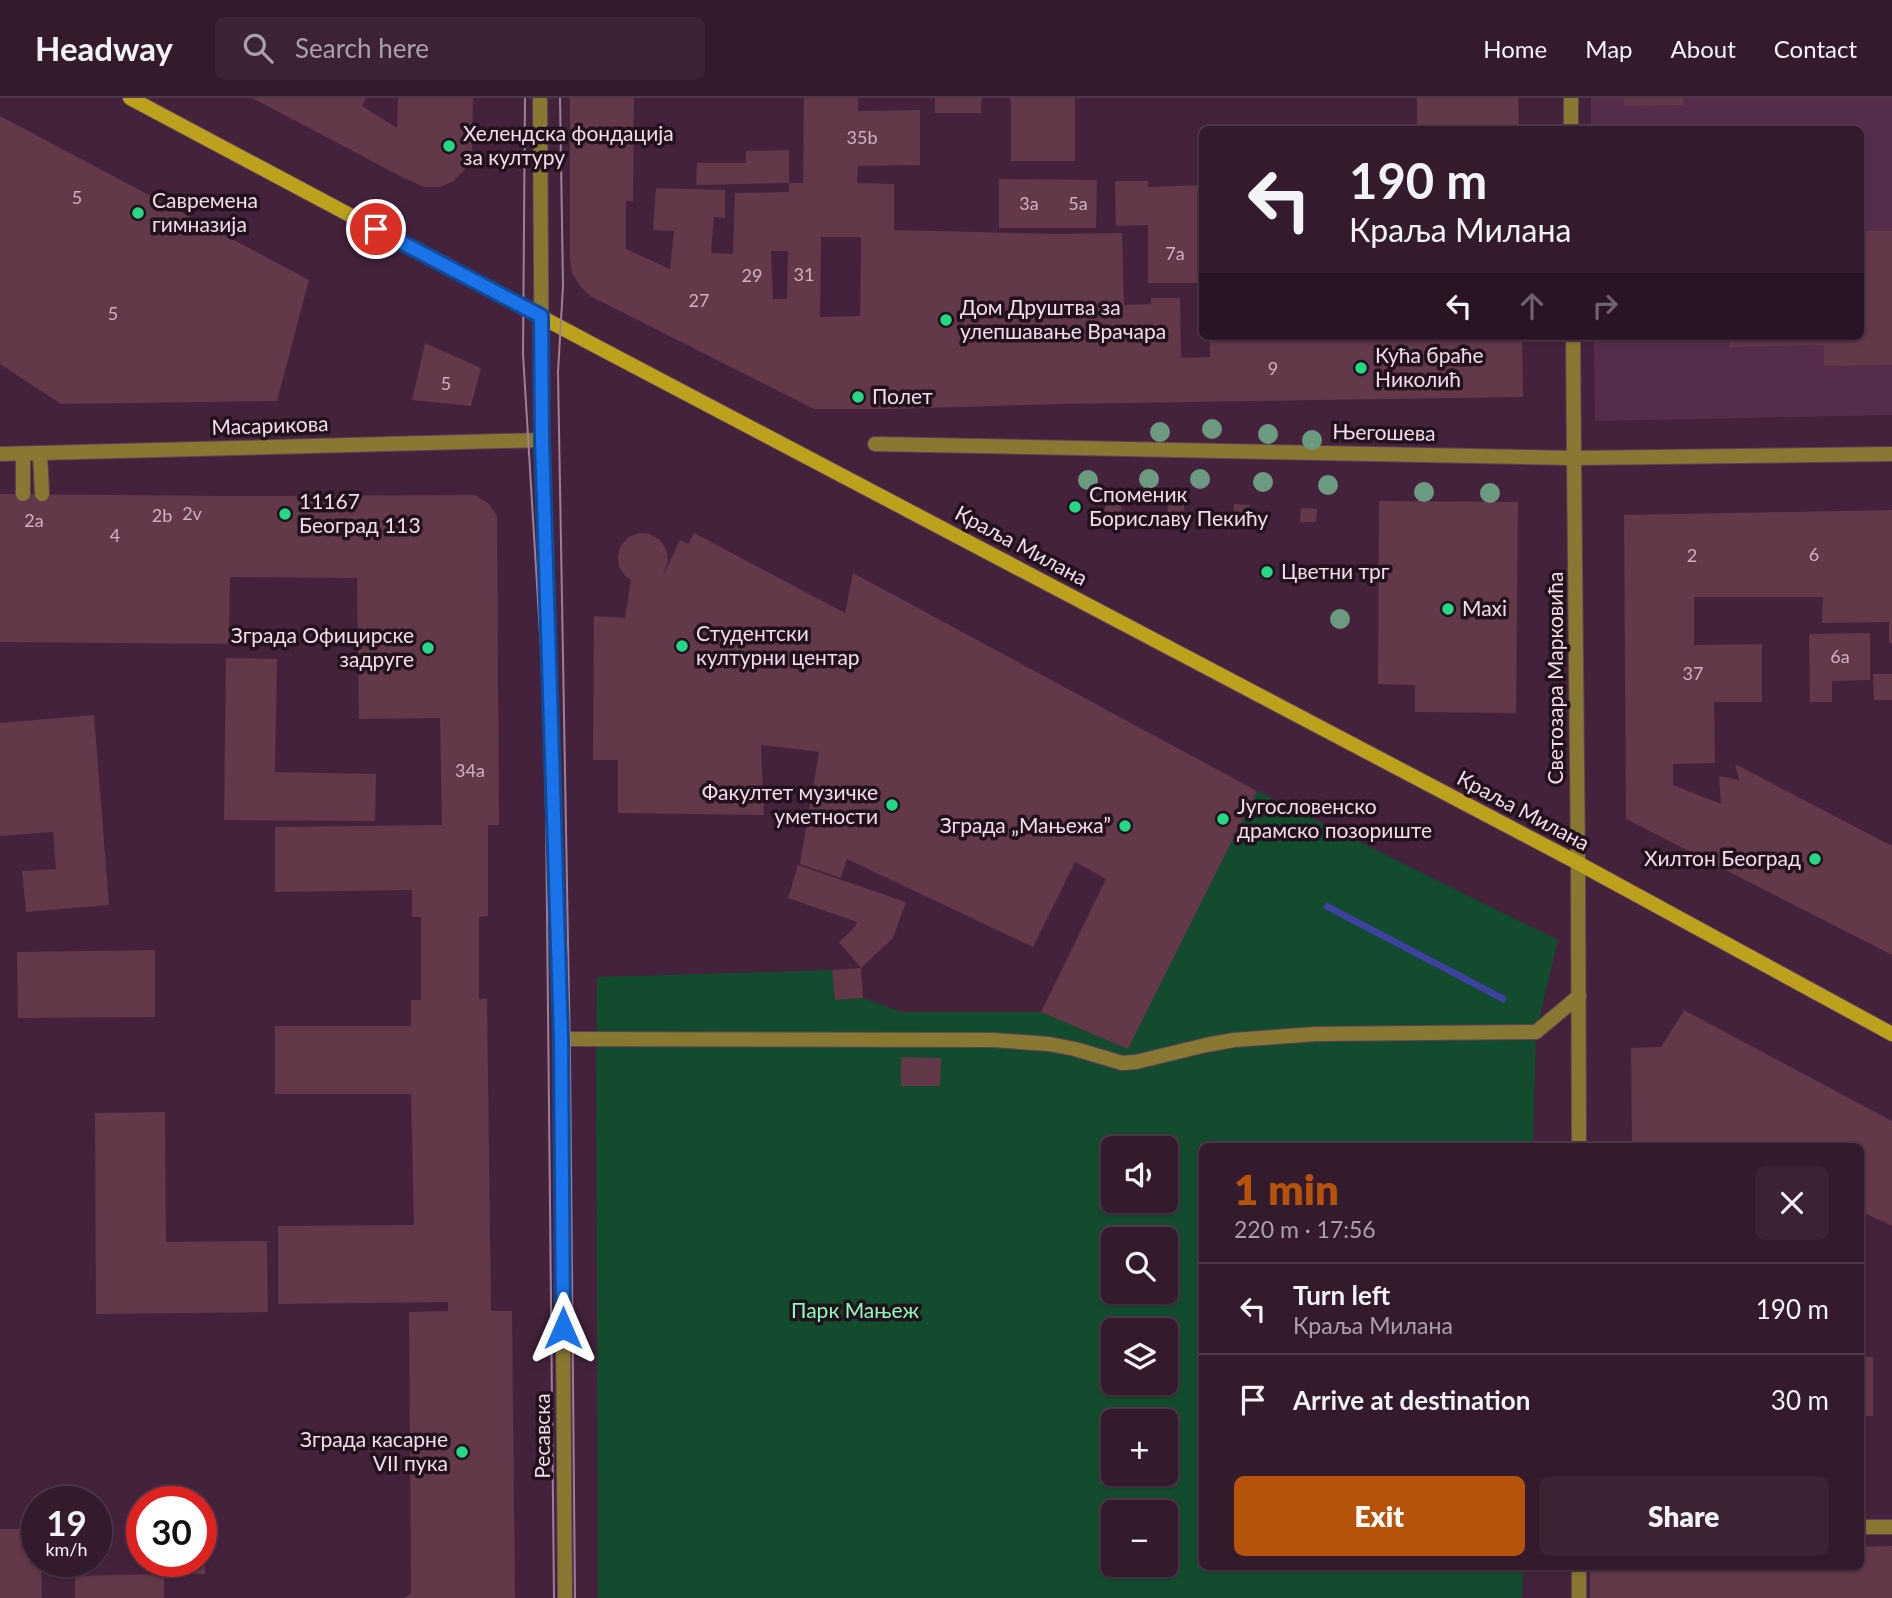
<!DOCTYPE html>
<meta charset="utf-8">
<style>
:root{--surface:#331a2d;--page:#3b2335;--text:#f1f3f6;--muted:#a9a1aa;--line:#4e3849;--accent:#b45309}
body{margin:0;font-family:Lato,sans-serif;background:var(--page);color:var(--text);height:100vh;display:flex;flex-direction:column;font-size:26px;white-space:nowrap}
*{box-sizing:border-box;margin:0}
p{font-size:23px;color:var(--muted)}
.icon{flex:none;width:38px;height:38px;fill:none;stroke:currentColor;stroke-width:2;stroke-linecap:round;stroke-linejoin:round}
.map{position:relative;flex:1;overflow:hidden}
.panel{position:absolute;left:1199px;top:1045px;width:665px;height:427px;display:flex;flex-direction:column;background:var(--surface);border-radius:10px;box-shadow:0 2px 5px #0004,0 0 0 2px var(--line)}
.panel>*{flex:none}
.top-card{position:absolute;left:1199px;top:28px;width:665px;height:214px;border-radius:10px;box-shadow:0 2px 5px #0004,0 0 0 2px var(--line);background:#331a2d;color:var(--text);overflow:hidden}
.tools{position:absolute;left:1101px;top:1038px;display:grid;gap:14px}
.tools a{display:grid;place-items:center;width:77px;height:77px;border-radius:10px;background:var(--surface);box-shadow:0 2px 5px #0004,0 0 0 2px var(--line);font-size:35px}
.speed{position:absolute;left:21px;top:1388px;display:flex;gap:14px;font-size:35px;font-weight:700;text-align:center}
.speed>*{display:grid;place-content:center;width:91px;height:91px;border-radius:50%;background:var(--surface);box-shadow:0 2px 5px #0004,0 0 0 2px var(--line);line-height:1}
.speed small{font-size:18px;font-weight:400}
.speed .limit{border:10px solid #d22;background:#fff;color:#111}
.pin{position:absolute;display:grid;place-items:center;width:60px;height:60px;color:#fff;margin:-30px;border:4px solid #fff;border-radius:50%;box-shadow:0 2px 7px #0007}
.me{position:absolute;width:77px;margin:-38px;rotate:0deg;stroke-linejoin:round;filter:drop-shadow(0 0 5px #0008)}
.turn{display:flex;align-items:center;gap:24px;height:147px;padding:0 35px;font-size:32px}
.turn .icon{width:91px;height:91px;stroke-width:2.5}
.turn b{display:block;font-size:49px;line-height:60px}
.lanes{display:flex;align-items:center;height:66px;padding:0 35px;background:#0003;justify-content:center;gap:35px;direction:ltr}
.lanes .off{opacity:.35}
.round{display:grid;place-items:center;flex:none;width:74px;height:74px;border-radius:10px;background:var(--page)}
.head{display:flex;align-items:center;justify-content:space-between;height:119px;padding:0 35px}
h1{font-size:42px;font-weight:800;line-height:52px;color:var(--accent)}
.primary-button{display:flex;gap:14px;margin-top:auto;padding:14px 35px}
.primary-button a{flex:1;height:80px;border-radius:10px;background:var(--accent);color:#fff;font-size:28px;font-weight:800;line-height:80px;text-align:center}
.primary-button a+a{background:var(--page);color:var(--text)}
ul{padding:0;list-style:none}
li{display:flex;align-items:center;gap:21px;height:91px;padding:0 35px;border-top:2px solid var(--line)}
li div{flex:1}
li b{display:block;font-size:26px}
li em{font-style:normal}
header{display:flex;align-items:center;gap:42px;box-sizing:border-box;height:98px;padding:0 35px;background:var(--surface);border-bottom:2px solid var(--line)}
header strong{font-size:33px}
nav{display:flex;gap:38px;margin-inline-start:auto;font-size:24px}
.search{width:490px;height:63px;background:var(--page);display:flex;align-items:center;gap:18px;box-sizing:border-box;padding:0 24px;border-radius:10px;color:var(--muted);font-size:26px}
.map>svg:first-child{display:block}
</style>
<header>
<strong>Headway</strong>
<div class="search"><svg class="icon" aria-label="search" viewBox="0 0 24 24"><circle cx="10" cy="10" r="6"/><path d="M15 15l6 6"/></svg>Search here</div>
<nav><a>Home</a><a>Map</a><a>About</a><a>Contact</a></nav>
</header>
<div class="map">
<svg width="1892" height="1500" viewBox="0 0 1892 1500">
<rect width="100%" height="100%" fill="#44223c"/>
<polygon fill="#552d4b" points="1591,0 1892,0 1892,317 1595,323 1594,238 1860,238 1860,32 1591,31"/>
<path fill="#134b2e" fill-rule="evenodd" d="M1257,693L1558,842L1536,934L1533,1048H1202V1468H1523L1522,1500H598L596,949L597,879L832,872L835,902L863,900L901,914H1041L1128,951ZM1113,1050H1166V1102H1113ZM1113,1141H1166V1194H1113ZM1113,1232H1166V1284H1113ZM1113,1323H1166V1376H1113ZM1113,1414H1166V1466H1113Z"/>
<polygon fill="#3e429e" points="1326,804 1507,899 1504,905 1323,810"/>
<g fill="#633848" fill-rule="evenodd">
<polygon points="252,0 366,0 362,8 397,30 398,0 473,0 472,53 465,71 454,83 440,89 424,89 402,79"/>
<path d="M570,0H634L633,103H626V151L670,171L674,133L653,132L656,90L725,92V120L714,119L711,155L733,156L735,95L789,94V85H803L804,0H858V13L920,12V67L858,68L857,85L894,86V132L1058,136L1122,135L1124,207L1151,206V200H1180L1181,260L1210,259V238H1522L1523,299L1059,306L893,311H814L590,198L581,189L572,175L570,161ZM821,139H861L860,218L820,219ZM771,153H788L787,201H773Z"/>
<rect x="935" y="0" width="46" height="15"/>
<rect x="1011" y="0" width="64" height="63"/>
<polygon points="1417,0 1518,0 1519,32 1417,32"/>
<polygon points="1624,0 1683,0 1683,7 1624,8"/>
<polygon points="0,18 309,182 277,303 61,306 0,266"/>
<polygon points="789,52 789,85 696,87 697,65 746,65 746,53"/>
<polygon points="999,81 1097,82 1096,130 999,130"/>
<polygon points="1115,83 1148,83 1148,89 1202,87 1202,185 1148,185 1148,127 1116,128"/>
<polygon points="1860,133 1892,133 1892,267 1824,268 1824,247 1729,249 1729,238 1860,238"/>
<polygon points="425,245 481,270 471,308 412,302"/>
<polygon points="0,396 231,398 475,397 489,406 497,418 499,727 488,727 488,818 479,819 479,901 487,901 491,1213 512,1213 515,1500 405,1500 411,1495 409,1214 448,1213 448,1204 278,1206 278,1128 414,1127 411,996 275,996 275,928 411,928 411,902 421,902 421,819 412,819 412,792 275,794 275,729 442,727 440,620 359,621 357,480 230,479 229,546 0,544"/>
<polygon points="1105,400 1122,401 1121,414 1105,414"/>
<polygon points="1168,402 1184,403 1184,417 1167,417"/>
<polygon points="1379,403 1518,404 1516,615 1415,614 1415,587 1378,586"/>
<polygon points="1234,406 1250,407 1249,421 1233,420"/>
<polygon points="1301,410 1317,411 1316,424 1300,424"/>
<polygon points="1892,412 1892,545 1889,545 1889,524 1822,525 1823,499 1694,499 1694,547 1762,546 1762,604 1714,604 1715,665 1673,666 1673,687 1721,706 1719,678 1739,682 1735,666 1892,748 1892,857 1626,721 1624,417"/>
<polygon points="639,435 650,436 660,442 666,451 668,462 663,478 680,442 688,446 694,435 845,515 853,475 1257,693 1128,951 1041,914 1106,781 1075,764 1033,849 847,761 841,780 800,766 819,654 761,647 764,717 618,715 618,662 593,662 594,518 625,520 631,482 625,478 619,469 618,458 621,447 629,439"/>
<polygon points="1870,535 1870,582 1832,583 1832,604 1810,604 1809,536"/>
<polygon points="226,560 277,561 275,674 376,676 375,723 224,722"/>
<polygon points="1873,576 1892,576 1892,602 1874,602"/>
<polygon points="94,617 109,807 26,814 22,773 56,771 53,734 0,738 0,625"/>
<polygon points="798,767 906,804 893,840 861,870 839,844 855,829 857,824 788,800"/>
<polygon points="155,852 155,919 18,920 17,854"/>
<polygon points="861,870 863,900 835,902 832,872"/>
<polygon points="1684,912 1892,1023 1892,1128 1860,1113 1860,1048 1632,1048 1631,950 1661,949"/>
<polygon points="901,959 941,960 940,988 901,988"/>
<polygon points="165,1014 166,1144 267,1143 268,1214 96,1216 95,1015"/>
<rect x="1860" y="1259" width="13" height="59"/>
<polygon points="201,1416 204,1416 205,1476 164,1476 164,1463 201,1463"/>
<polygon points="0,1431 37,1431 37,1463 41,1463 42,1500 0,1500"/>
<polygon points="1892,1448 1892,1500 1590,1500 1590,1468 1860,1468 1860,1449"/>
<polygon points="164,1476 164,1500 75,1500 75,1478"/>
</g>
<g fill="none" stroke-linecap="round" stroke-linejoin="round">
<g stroke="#604058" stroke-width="16">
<g id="service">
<polyline points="23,356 23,396"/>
<polyline points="40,356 42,396"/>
<polyline points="560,941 993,942 1049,946 1075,951 1122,965 1136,964 1206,947 1234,942 1316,936 1536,934 1579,898"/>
</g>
</g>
<g stroke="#604058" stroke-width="16">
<polyline id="pedestrian" points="875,346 1574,360"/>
</g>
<g stroke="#604058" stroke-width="16">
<g id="minor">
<polyline points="540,0 542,342 561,959 565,1500"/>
<polyline points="0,356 542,342"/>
<polyline points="1574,360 1578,765 1579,1048"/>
<polyline points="1860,1429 1892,1429"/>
<polyline points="1579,1468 1579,1500"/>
</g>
</g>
<g stroke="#604058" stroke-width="16">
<g id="tertiary">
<polyline points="1571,0 1571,32"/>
<polyline points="1573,238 1574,360 1892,356"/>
</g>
</g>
<g stroke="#604058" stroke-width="16">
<polyline id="secondary" points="130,0 592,246 1578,765 1892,936"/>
</g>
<use href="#service" stroke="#897832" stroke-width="14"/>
<use href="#pedestrian" stroke="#897832" stroke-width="14"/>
<use href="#minor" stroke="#897832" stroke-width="14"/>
<use href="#tertiary" stroke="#897832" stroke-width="14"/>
<use href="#secondary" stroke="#bca11d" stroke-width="14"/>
<g stroke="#9c7f94" stroke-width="2">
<polyline points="525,0 523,256 545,618 554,1500"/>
<polyline points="560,0 563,188 558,274 570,959 575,1500"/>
</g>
</g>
<g fill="#6b9a81">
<circle cx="1212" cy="331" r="10"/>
<circle cx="1160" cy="334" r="10"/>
<circle cx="1268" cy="336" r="10"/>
<circle cx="1312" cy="342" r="10"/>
<circle cx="1149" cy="381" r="10"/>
<circle cx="1200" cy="381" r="10"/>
<circle cx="1088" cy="382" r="10"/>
<circle cx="1263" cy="384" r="10"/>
<circle cx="1328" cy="387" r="10"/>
<circle cx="1424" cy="394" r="10"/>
<circle cx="1490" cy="395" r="10"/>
<circle cx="1340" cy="521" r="10"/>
</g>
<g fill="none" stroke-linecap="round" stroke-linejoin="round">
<g stroke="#114b97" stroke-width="18">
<polyline id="route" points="376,131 541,218 542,342 561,941 563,1230"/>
</g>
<use href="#route" stroke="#1a73e8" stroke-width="12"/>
</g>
<g fill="#25d886" stroke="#21121d" stroke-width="2.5">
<circle cx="449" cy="48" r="7"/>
<circle cx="138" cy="115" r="7"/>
<circle cx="946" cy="222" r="7"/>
<circle cx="1361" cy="270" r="7"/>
<circle cx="858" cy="299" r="7"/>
<circle cx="1075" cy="409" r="7"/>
<circle cx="285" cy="416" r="7"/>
<circle cx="1267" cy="474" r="7"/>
<circle cx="1448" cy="511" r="7"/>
<circle cx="682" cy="548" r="7"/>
<circle cx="428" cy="550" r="7"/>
<circle cx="892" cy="707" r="7"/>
<circle cx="1223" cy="721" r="7"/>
<circle cx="1125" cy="728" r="7"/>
<circle cx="1815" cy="761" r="7"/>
<circle cx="462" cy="1354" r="7"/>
</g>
<g text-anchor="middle" stroke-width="7" stroke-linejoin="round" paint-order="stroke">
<g font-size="18" fill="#ceb2c2">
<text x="862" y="46">35b</text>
<text x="77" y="106">5</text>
<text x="1029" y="112">3a</text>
<text x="1078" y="112">5a</text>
<text x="1175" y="162">7a</text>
<text x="804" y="183">31</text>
<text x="752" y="184">29</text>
<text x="699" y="209">27</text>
<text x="113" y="222">5</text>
<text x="1273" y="277">9</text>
<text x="446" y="292">5</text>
<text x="192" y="422">2v</text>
<text x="162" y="424">2b</text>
<text x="34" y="429">2a</text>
<text x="115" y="444">4</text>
<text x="1814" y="463">6</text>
<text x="1692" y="464">2</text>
<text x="1840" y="565">6a</text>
<text x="1693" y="582">37</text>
<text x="470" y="679">34a</text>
</g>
<g font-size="21" fill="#f2dbeb" stroke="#21121d" text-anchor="start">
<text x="463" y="43">Хелендска фондација<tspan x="463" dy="24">за културу</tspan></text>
<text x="152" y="110">Савремена<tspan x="152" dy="24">гимназија</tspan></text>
<text x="960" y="217">Дом Друштва за<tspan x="960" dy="24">улепшавање Врачара</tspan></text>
<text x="1375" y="265">Кућа браће<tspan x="1375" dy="24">Николић</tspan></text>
<text x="872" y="306">Полет</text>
<text x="1089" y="404">Споменик<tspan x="1089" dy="24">Бориславу Пекићу</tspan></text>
<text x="299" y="411">11167<tspan x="299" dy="24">Београд 113</tspan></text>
<text x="1281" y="481">Цветни трг</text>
<text x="1462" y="518">Maxi</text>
<text x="696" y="543">Студентски<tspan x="696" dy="24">културни центар</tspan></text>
<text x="414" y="545" text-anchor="end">Зграда Официрске<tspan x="414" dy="24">задруге</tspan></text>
<text x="878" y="702" text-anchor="end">Факултет музичке<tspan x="878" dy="24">уметности</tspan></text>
<text x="1237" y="716">Југословенско<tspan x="1237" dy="24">драмско позориште</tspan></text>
<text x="1111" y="735" text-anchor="end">Зграда „Мањежа”</text>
<text x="1801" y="768" text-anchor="end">Хилтон Београд</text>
<text x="448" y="1349" text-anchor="end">Зграда касарне<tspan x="448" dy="24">VII пука</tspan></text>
</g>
<g font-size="21" fill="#f2dbeb" stroke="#21121d">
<text transform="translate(270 328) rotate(-2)" y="7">Масарикова</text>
<text transform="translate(1384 335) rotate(1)" y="7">Његошева</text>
<text transform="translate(1021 448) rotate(28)" y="7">Краља Милана</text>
<text transform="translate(1556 580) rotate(-90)" y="7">Светозара Марковића</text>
<text transform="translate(1523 713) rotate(28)" y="7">Краља Милана</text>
<text transform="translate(543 1338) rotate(-90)" y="7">Ресавска</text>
</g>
<g font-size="21" fill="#8bfcba" stroke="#21121d">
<text x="855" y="1220">Парк Мањеж</text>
</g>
</g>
</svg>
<div class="tools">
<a><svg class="icon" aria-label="sound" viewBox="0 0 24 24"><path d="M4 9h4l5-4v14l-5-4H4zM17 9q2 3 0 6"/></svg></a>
<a><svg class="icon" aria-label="search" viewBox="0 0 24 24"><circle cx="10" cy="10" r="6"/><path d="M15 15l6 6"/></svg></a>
<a><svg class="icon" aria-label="layers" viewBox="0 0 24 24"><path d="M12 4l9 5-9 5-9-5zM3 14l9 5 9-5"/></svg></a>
<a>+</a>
<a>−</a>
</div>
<div class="speed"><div>19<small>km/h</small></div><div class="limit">30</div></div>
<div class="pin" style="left:376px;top:131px;background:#d93025"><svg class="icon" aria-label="arrive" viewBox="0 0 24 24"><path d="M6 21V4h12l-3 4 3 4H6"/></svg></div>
<svg class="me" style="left:563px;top:1230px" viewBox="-20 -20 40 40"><path d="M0-17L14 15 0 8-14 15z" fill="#1a73e8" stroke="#fff" stroke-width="4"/></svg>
<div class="top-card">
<div class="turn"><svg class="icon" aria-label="left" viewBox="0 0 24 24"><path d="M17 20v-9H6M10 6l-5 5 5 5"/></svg><div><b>190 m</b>Краља Милана</div></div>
<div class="lanes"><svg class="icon" aria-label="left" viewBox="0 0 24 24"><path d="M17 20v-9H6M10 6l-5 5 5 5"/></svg><svg class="icon off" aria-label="ahead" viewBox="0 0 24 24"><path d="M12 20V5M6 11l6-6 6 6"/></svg><svg class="icon off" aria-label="right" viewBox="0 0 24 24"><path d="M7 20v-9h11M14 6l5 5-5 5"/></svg></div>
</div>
<section class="panel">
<div class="head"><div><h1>1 min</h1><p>220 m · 17:56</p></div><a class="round"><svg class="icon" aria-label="close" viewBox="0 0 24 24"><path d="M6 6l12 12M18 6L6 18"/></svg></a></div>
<ul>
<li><svg class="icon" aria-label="left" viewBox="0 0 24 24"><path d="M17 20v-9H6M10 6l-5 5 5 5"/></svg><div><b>Turn left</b><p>Краља Милана</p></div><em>190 m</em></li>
<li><svg class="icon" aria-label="arrive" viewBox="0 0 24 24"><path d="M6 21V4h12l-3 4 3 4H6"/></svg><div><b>Arrive at destination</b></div><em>30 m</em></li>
</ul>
<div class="primary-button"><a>Exit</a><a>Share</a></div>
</section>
</div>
